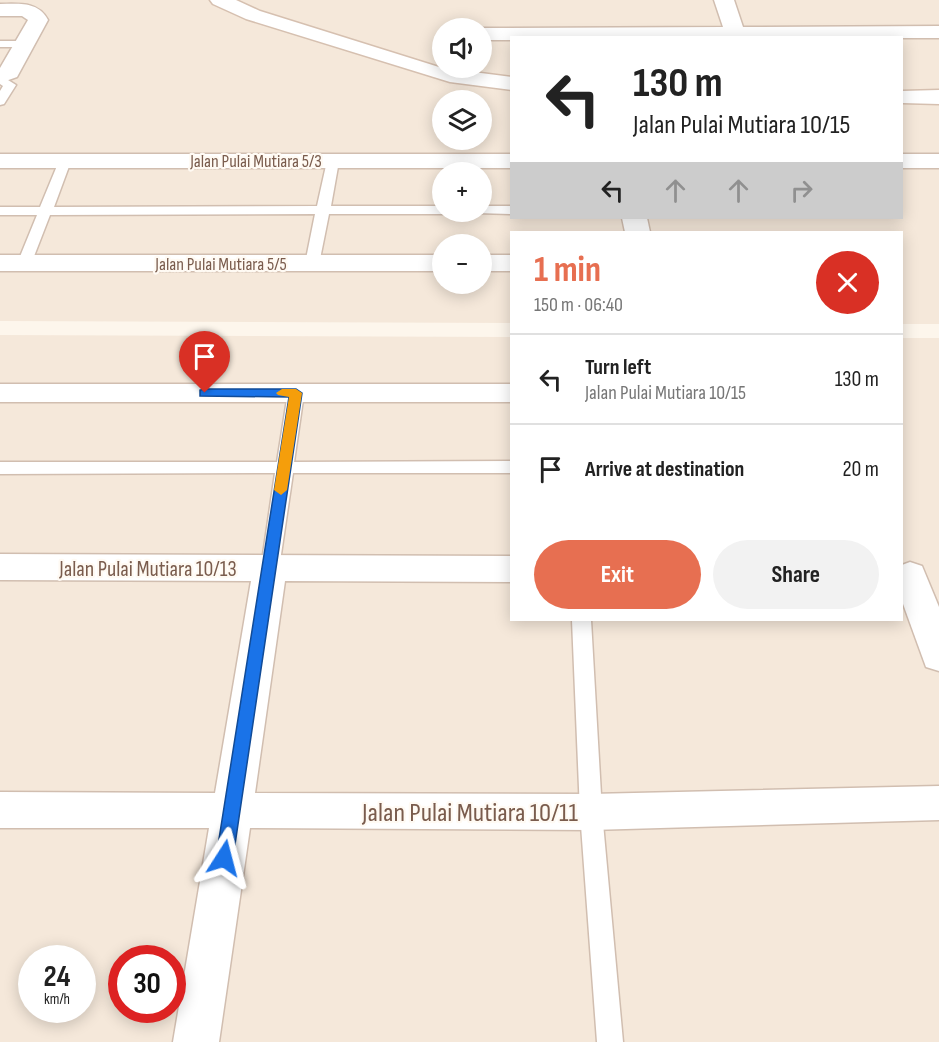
<!DOCTYPE html>
<meta charset="utf-8">
<style>
:root{--surface:#fff;--page:#f2f2f2;--text:#222;--muted:#767676;--line:#e0e0e0;--accent:#e76f51}
body{margin:0;font-family:"Sofia Sans Condensed",sans-serif;background:var(--page);color:var(--text);height:100vh;display:flex;flex-direction:column;font-size:22px;white-space:nowrap}
*{box-sizing:border-box;margin:0}
p{font-size:20px;color:var(--muted)}
.icon{flex:none;width:33px;height:33px;fill:none;stroke:currentColor;stroke-width:2;stroke-linecap:round;stroke-linejoin:round}
.map{position:relative;flex:1;overflow:hidden}
.details{position:absolute;left:510px;top:231px;width:393px;height:390px;display:flex;flex-direction:column;background:var(--surface);border-radius:0px;box-shadow:0 3px 15px #0003}
.details>*{flex:none}
.banner{position:absolute;left:510px;top:36px;width:393px;height:183px;border-radius:0px;box-shadow:0 3px 15px #0003;background:#fff;color:var(--text);overflow:hidden}
.controls{position:absolute;left:432px;top:18px;display:grid;gap:12px}
.controls a{display:grid;place-items:center;width:60px;height:60px;border-radius:50%;background:var(--surface);box-shadow:0 3px 15px #0003;font-size:30px}
.speed{position:absolute;left:18px;top:945px;display:flex;gap:12px;font-size:30px;font-weight:700;text-align:center}
.speed>*{display:grid;place-content:center;width:78px;height:78px;border-radius:50%;background:var(--surface);box-shadow:0 3px 15px #0003;line-height:1}
.speed small{font-size:15px;font-weight:400}
.speed .limit{border:9px solid #d22;background:#fff;color:#111}
.pin{position:absolute;display:grid;place-items:center;width:51px;height:51px;color:#fff;margin:-62px -26px;border-radius:50% 50% 50% 0;rotate:-45deg;box-shadow:0 0 6px #0007}
.pin .icon{rotate:45deg}
.me{position:absolute;width:66px;margin:-33px;rotate:9deg;stroke-linejoin:round;filter:drop-shadow(0 0 4px #0008)}
.turn{display:flex;align-items:center;gap:21px;height:126px;padding:0 24px;font-size:27px}
.turn .icon{width:78px;height:78px;stroke-width:2.5}
.turn b{display:block;font-size:42px;line-height:51px}
.lanes{display:flex;align-items:center;height:57px;padding:0 24px;background:#0003;justify-content:center;gap:30px;direction:ltr}
.lanes .off{opacity:.35}
.round{display:grid;place-items:center;flex:none;width:63px;height:63px;border-radius:32px;background:var(--page)}
.overview{display:flex;align-items:center;justify-content:space-between;height:102px;padding:0 24px}
h1{font-size:36px;font-weight:700;line-height:45px;color:var(--accent)}
.cta{display:flex;gap:12px;margin-top:auto;padding:12px 24px}
.cta a{flex:1;height:69px;border-radius:36px;background:var(--accent);color:#fff;font-size:24px;font-weight:700;line-height:69px;text-align:center}
.cta a+a{background:var(--page);color:var(--text)}
ul{padding:0;list-style:none}
li{display:flex;align-items:center;gap:18px;height:90px;padding:0 24px;border-top:2px solid var(--line)}
li div{flex:1}
li b{display:block;font-size:22px}
li em{font-style:normal}
.map>svg:first-child{display:block}
</style>
<div class="map">
<svg width="939" height="1042" viewBox="0 0 939 1042">
<rect width="100%" height="100%" fill="#fdf6ec"/>
<g fill="#f5e8da" fill-rule="evenodd">
<path d="M0,0H939V324H902V232H512L511,323L0,321ZM442,28H482V68H442ZM512,38H902V218H512ZM442,100H482V140H442ZM442,172H482V212H442ZM442,244H482V284H442Z"/>
<path d="M0,335L511,337L512,620H902V338H939V1042H0ZM32,958H82V1010H32ZM122,958H172V1010H122Z"/>
</g>
<g fill="none" stroke-linecap="round" stroke-linejoin="round">
<g stroke="#d1beb0" stroke-width="3">
<g id="lane">
<polygon points="0,41 24,41 30,44 24,47 0,47"/>
<polygon points="0,75 16,85 4,104 0,105 0,91 3,86 0,84"/>
<polygon points="65,157 71,161 54,207 317,206 327,161 333,157 339,161 331,206 442,206 442,212 448,212 442,214 329,214 319,264 312,268 305,264 315,214 50,215 31,264 29,267 19,267 17,264 37,215 0,215 0,207 40,207 59,161"/>
<polygon points="482,206 512,206 512,214 477,213 482,212"/>
<polygon points="296,388 304,393 294,462 512,461 512,473 293,473 279,568 277,573 263,573 261,568 275,473 0,474 0,462 277,462 288,393"/>
<polygon points="572,620 591,620 602,812 623,1042 597,1042 580,812"/>
</g>
</g>
<g stroke="#d1beb0" stroke-width="3">
<g id="street">
<polygon points="714,0 734,0 743,27 939,26 939,38 512,38 512,40 482,40 480,28 723,27"/>
<path d="M0,4C19,4 38,1 48,20L17,77L0,83V68L28,20L22,16H0Z"/>
<rect x="0" y="154" width="512" height="14"/>
<rect x="902" y="154" width="37" height="14"/>
<polygon points="622,218 647,218 650,232 625,232"/>
<rect x="0" y="255" width="442" height="16"/>
<rect x="482" y="255" width="30" height="16"/>
<rect x="0" y="384" width="512" height="18"/>
<polygon points="0,554 512,556 512,582 285,581 255,793 591,794 939,786 939,820 591,830 250,828 219,1042 173,1042 209,828 0,828 0,792 215,793 251,581 0,580"/>
<polygon points="910,562 922,566 939,607 939,671 926,667 902,601 902,565"/>
</g>
</g>
<g stroke="#d6c0b0" stroke-width="3">
<g id="secondary">
<polygon points="210,0 236,0 260,11 442,68 512,77 512,90 450,82 246,19 213,4"/>
<polygon points="939,90 939,104 902,103 902,91"/>
</g>
</g>
<use href="#lane" fill="#fff" fill-rule="evenodd"/>
<use href="#street" fill="#fff" fill-rule="evenodd"/>
<use href="#secondary" fill="#fff" fill-rule="evenodd"/>
</g>
<polygon fill="#1a73e8" stroke="#114b97" stroke-width="1.5" points="205,389 296,389 302,393 233,858 231,864 224,866 218,864 216,858 289,397 200,396 200,390"/>
<polygon fill="#f59e0b" points="296,389 302,393 287,490 281,495 274,490 289,397 278,395 276,393 282,389"/>
<g text-anchor="middle" stroke-width="4.5" stroke-linejoin="round" paint-order="stroke">
<g font-size="18" fill="#7a5c4d" stroke="#fffaf3">
<text x="256" y="167">Jalan Pulai Mutiara 5/3</text>
<text x="221" y="270">Jalan Pulai Mutiara 5/5</text>
</g>
<g font-size="22" fill="#7a5c4d" stroke="#fffaf3">
<text x="148" y="576">Jalan Pulai Mutiara 10/13</text>
</g>
<g font-size="27" fill="#7a5c4d" stroke="#fffaf3">
<text x="470" y="821">Jalan Pulai Mutiara 10/11</text>
</g>
</g>
</svg>
<div class="controls">
<a><svg class="icon" aria-label="sound" viewBox="0 0 24 24"><path d="M4 9h4l5-4v14l-5-4H4zM17 9q2 3 0 6"/></svg></a>
<a><svg class="icon" aria-label="layers" viewBox="0 0 24 24"><path d="M12 4l9 5-9 5-9-5zM3 14l9 5 9-5"/></svg></a>
<a>+</a>
<a>−</a>
</div>
<div class="speed"><div>24<small>km/h</small></div><div class="limit">30</div></div>
<div class="pin" style="left:205px;top:393px;background:#d93025"><svg class="icon" aria-label="arrive" viewBox="0 0 24 24"><path d="M6 21V4h12l-3 4 3 4H6"/></svg></div>
<svg class="me" style="left:224px;top:858px" viewBox="-20 -20 40 40"><path d="M0-17L14 15 0 8-14 15z" fill="#1a73e8" stroke="#fff" stroke-width="4"/></svg>
<div class="banner">
<div class="turn"><svg class="icon" aria-label="left" viewBox="0 0 24 24"><path d="M17 20v-9H6M10 6l-5 5 5 5"/></svg><div><b>130 m</b>Jalan Pulai Mutiara 10/15</div></div>
<div class="lanes"><svg class="icon" aria-label="left" viewBox="0 0 24 24"><path d="M17 20v-9H6M10 6l-5 5 5 5"/></svg><svg class="icon off" aria-label="ahead" viewBox="0 0 24 24"><path d="M12 20V5M6 11l6-6 6 6"/></svg><svg class="icon off" aria-label="ahead" viewBox="0 0 24 24"><path d="M12 20V5M6 11l6-6 6 6"/></svg><svg class="icon off" aria-label="right" viewBox="0 0 24 24"><path d="M7 20v-9h11M14 6l5 5-5 5"/></svg></div>
</div>
<section class="details">
<div class="overview"><div><h1>1 min</h1><p>150 m · 06:40</p></div><a class="round" style="background:#d93025;color:#fff"><svg class="icon" aria-label="close" viewBox="0 0 24 24"><path d="M6 6l12 12M18 6L6 18"/></svg></a></div>
<ul>
<li><svg class="icon" aria-label="left" viewBox="0 0 24 24"><path d="M17 20v-9H6M10 6l-5 5 5 5"/></svg><div><b>Turn left</b><p>Jalan Pulai Mutiara 10/15</p></div><em>130 m</em></li>
<li><svg class="icon" aria-label="arrive" viewBox="0 0 24 24"><path d="M6 21V4h12l-3 4 3 4H6"/></svg><div><b>Arrive at destination</b></div><em>20 m</em></li>
</ul>
<div class="cta"><a>Exit</a><a>Share</a></div>
</section>
</div>
